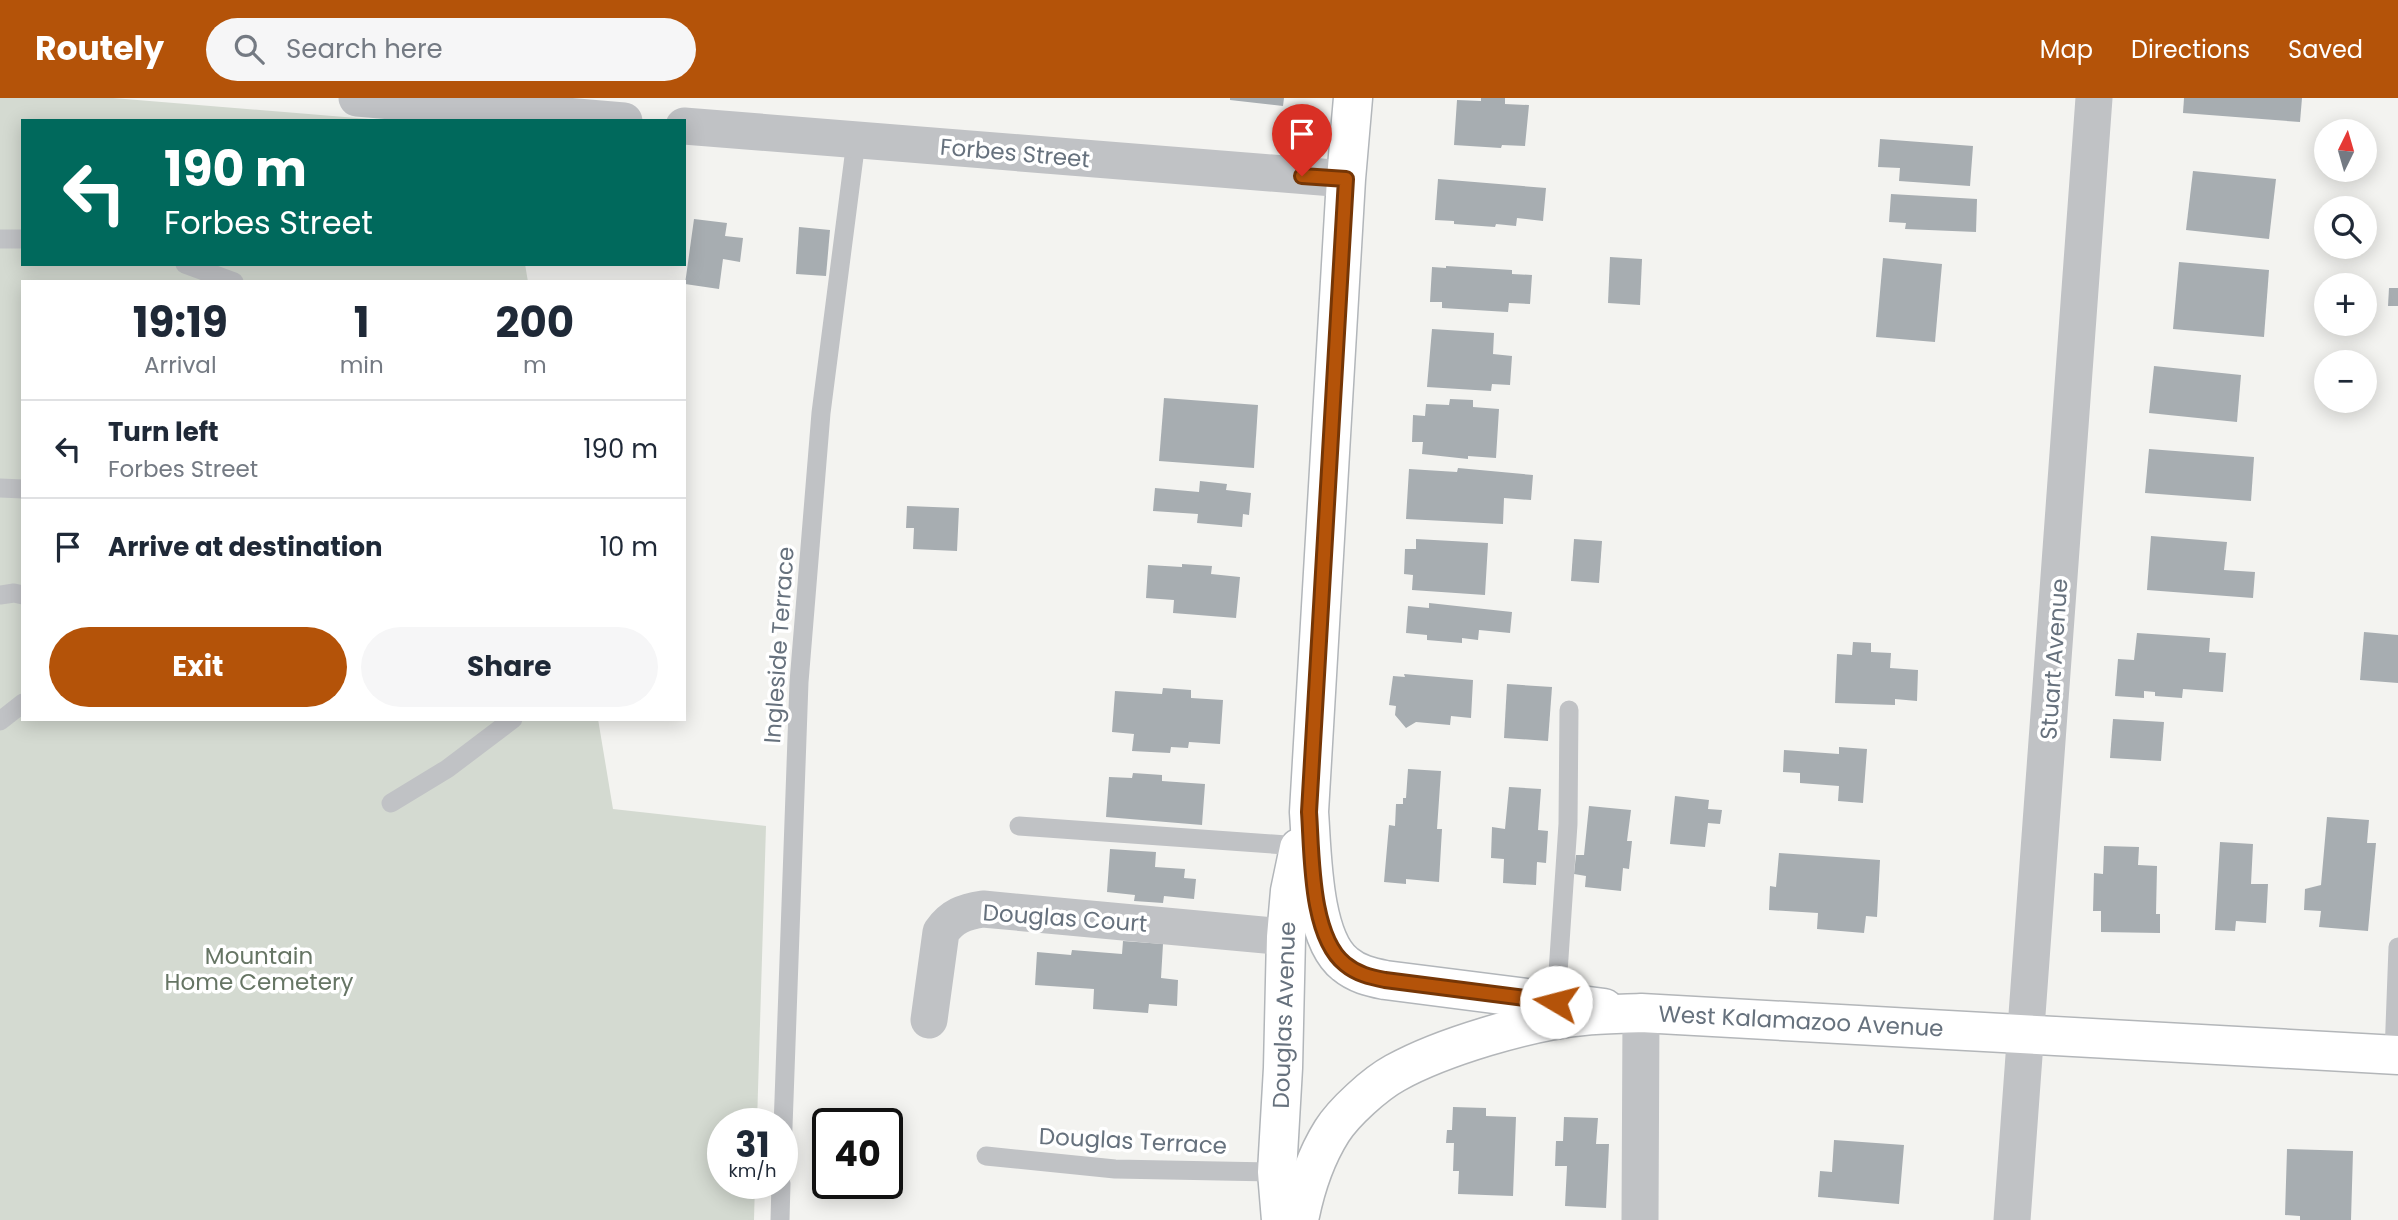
<!DOCTYPE html>
<meta charset="utf-8">
<style>
:root{--surface:#fff;--page:#f6f6f7;--text:#1f2937;--muted:#747a83;--line:#e0e1e3;--accent:#b45309}
body{margin:0;font-family:Poppins,sans-serif;background:var(--page);color:var(--text);height:100vh;display:flex;flex-direction:column;font-size:26px;white-space:nowrap}
*{box-sizing:border-box;margin:0}
p{font-size:23px;color:var(--muted)}
.icon{flex:none;width:38px;height:38px;fill:none;stroke:currentColor;stroke-width:2;stroke-linecap:round;stroke-linejoin:round}
.map{position:relative;flex:1;overflow:hidden}
.side{position:absolute;left:21px;top:182px;width:665px;height:441px;display:flex;flex-direction:column;background:var(--surface);border-radius:0px;box-shadow:0 4px 18px #0003}
.side>*{flex:none}
.hud{position:absolute;left:21px;top:21px;width:665px;height:147px;border-radius:0px;box-shadow:0 4px 18px #0003;background:#00695c;color:#fff;overflow:hidden}
.needle{width:46px;rotate:5deg}
.tools{position:absolute;left:2314px;top:21px;display:grid;gap:14px}
.tools a{display:grid;place-items:center;width:63px;height:63px;border-radius:50%;background:var(--surface);box-shadow:0 4px 18px #0003;font-size:35px}
.speed{position:absolute;left:707px;top:1010px;display:flex;gap:14px;font-size:35px;font-weight:700;text-align:center}
.speed>*{display:grid;place-content:center;width:91px;height:91px;border-radius:50%;background:var(--surface);box-shadow:0 4px 18px #0003;line-height:1}
.speed small{font-size:18px;font-weight:400}
.speed .limit{border:4px solid #111;border-radius:10px;background:#fff;color:#111}
.pin{position:absolute;display:grid;place-items:center;width:60px;height:60px;color:#fff;margin:-72px -30px;border-radius:50% 50% 50% 0;rotate:-45deg;box-shadow:0 0 7px #0007}
.pin .icon{rotate:45deg}
.me{position:absolute;width:77px;margin:-38px;rotate:278deg;stroke-linejoin:round;filter:drop-shadow(0 0 5px #0008)}
.turn{display:flex;align-items:center;gap:24px;height:147px;padding:0 28px;font-size:32px}
.turn .icon{width:91px;height:91px;stroke-width:2.5}
.turn b{display:block;font-size:49px;line-height:60px}
.eta{display:flex;justify-content:space-evenly;align-items:center;height:119px;text-align:center}
.eta b{font-size:42px;font-weight:700;line-height:49px}
.button{display:flex;gap:14px;margin-top:auto;padding:14px 28px}
.button a{flex:1;height:80px;border-radius:42px;background:var(--accent);color:#fff;font-size:28px;font-weight:700;line-height:80px;text-align:center}
.button a+a{background:var(--page);color:var(--text)}
ul{padding:0;list-style:none}
li{display:flex;align-items:center;gap:21px;height:98px;padding:0 28px;border-top:2px solid var(--line)}
li div{flex:1}
li b{display:block;font-size:26px}
li em{font-style:normal}
header{display:flex;align-items:center;gap:42px;box-sizing:border-box;height:98px;padding:0 35px;background:var(--accent);color:#fff}
header strong{font-size:33px}
nav{display:flex;gap:38px;margin-inline-start:auto;font-size:24px}
.search{width:490px;height:63px;background:var(--page);display:flex;align-items:center;gap:18px;box-sizing:border-box;padding:0 24px;border-radius:38px;color:var(--muted);font-size:26px}
.map>svg:first-child{display:block}
</style>
<header>
<strong>Routely</strong>
<div class="search"><svg class="icon" aria-label="search" viewBox="0 0 24 24"><circle cx="10" cy="10" r="6"/><path d="M15 15l6 6"/></svg>Search here</div>
<nav><a>Map</a><a>Directions</a><a>Saved</a></nav>
</header>
<div class="map">
<svg width="2398" height="1122" viewBox="0 0 2398 1122">
<rect width="100%" height="100%" fill="#f3f3f0"/>
<polygon fill="#d4dad1" points="0,0 113,0 393,23 23,23 23,166 525,166 528,184 23,184 23,621 598,621 613,711 766,728 757,1025 723,1026 723,1085 755,1085 754,1122 0,1122"/>
<g fill="#a7adb1">
<polygon points="1230,0 1284,0 1283,8 1230,2"/>
<polygon points="1481,0 1505,0 1505,6 1529,7 1525,48 1502,47 1501,50 1454,47 1457,2 1481,3"/>
<polygon points="2184,0 2302,0 2300,24 2183,15"/>
<polygon points="1880,41 1973,48 1970,88 1899,83 1900,70 1878,69"/>
<polygon points="2193,73 2276,81 2269,141 2186,132"/>
<polygon points="1438,81 1546,90 1543,123 1517,120 1516,128 1496,126 1495,129 1454,126 1454,123 1435,122"/>
<polygon points="1891,96 1977,101 1976,134 1905,131 1906,125 1889,124"/>
<polygon points="694,121 727,125 725,138 743,140 740,164 723,161 719,191 685,186"/>
<polygon points="799,129 830,132 826,178 796,176"/>
<polygon points="1610,159 1642,161 1640,207 1608,205"/>
<polygon points="1883,160 1942,166 1935,244 1876,239"/>
<polygon points="2179,164 2269,172 2264,239 2173,231"/>
<polygon points="1446,168 1512,172 1512,176 1532,177 1530,206 1509,205 1508,214 1442,210 1442,204 1430,204 1432,169 1446,170"/>
<polygon points="2389,190 2398,190 2398,208 2388,208"/>
<polygon points="1432,231 1494,235 1493,256 1512,258 1510,287 1492,286 1491,293 1427,289"/>
<polygon points="2154,268 2241,277 2237,324 2149,315"/>
<polygon points="1164,300 1258,307 1254,370 1159,363"/>
<polygon points="1450,301 1473,302 1473,309 1499,311 1496,360 1468,358 1468,361 1422,356 1423,344 1412,344 1413,317 1425,318 1426,306 1449,307"/>
<polygon points="2149,351 2254,359 2251,403 2145,395"/>
<polygon points="1458,370 1533,377 1531,402 1504,400 1503,426 1406,421 1409,371 1457,374"/>
<polygon points="1200,383 1227,386 1226,392 1251,395 1249,417 1243,416 1242,429 1197,425 1198,416 1153,413 1155,390 1199,394"/>
<polygon points="907,408 959,410 957,453 913,451 914,430 906,430"/>
<polygon points="2151,438 2227,444 2224,472 2255,474 2253,500 2147,492"/>
<polygon points="1416,441 1488,445 1485,497 1412,492 1413,477 1404,476 1405,451 1416,451"/>
<polygon points="1574,441 1602,443 1599,485 1571,483"/>
<polygon points="1182,466 1212,468 1211,476 1240,479 1236,520 1173,515 1174,502 1146,500 1148,467 1182,469"/>
<polygon points="1429,505 1512,514 1510,535 1479,532 1478,542 1462,540 1462,545 1427,542 1427,537 1406,535 1408,508 1429,510"/>
<polygon points="2364,534 2398,537 2398,585 2360,582"/>
<polygon points="2137,535 2210,540 2209,554 2226,555 2223,594 2183,591 2182,600 2155,598 2155,594 2144,593 2144,600 2115,598 2118,561 2134,562"/>
<polygon points="1853,544 1871,545 1871,554 1891,555 1890,570 1918,572 1917,603 1895,601 1895,607 1835,605 1837,556 1852,557"/>
<polygon points="1404,576 1473,582 1471,620 1451,618 1450,627 1416,624 1406,630 1395,617 1396,608 1389,607 1393,578 1405,579"/>
<polygon points="1507,586 1552,589 1548,643 1504,640"/>
<polygon points="1163,590 1191,592 1191,600 1223,602 1220,646 1189,644 1188,650 1171,649 1170,655 1132,653 1134,636 1112,634 1115,593 1162,596"/>
<polygon points="2113,621 2164,624 2161,663 2110,660"/>
<polygon points="1839,649 1867,651 1863,705 1838,703 1839,688 1800,685 1800,675 1783,674 1784,652 1839,656"/>
<polygon points="1408,671 1441,673 1437,731 1442,731 1439,784 1406,781 1406,786 1384,784 1389,727 1395,728 1396,706 1403,706 1403,700 1406,700"/>
<polygon points="1133,675 1162,677 1162,683 1205,686 1202,727 1106,719 1109,679 1132,680"/>
<polygon points="1509,689 1541,691 1538,732 1548,733 1546,765 1537,764 1536,787 1503,785 1504,761 1491,760 1492,729 1505,731"/>
<polygon points="1675,698 1709,702 1708,711 1722,712 1720,726 1708,725 1705,749 1670,746"/>
<polygon points="1589,708 1631,712 1627,743 1632,743 1629,771 1623,770 1621,793 1585,789 1586,778 1574,776 1576,757 1584,757"/>
<polygon points="2327,719 2369,722 2367,745 2376,745 2368,833 2319,829 2321,813 2304,812 2305,791 2321,787"/>
<polygon points="2220,744 2253,746 2251,786 2268,786 2266,825 2236,823 2235,833 2215,832"/>
<polygon points="2104,748 2139,749 2138,767 2157,768 2156,816 2160,816 2160,835 2101,834 2101,813 2093,813 2094,775 2103,776"/>
<polygon points="1110,751 1156,754 1155,769 1185,771 1184,780 1196,781 1194,801 1164,798 1163,805 1134,803 1135,797 1107,794"/>
<polygon points="1779,755 1880,762 1877,819 1866,818 1864,835 1817,831 1818,815 1769,812 1770,788 1776,789"/>
<polygon points="1123,843 1163,846 1161,880 1178,882 1177,908 1149,906 1148,915 1093,911 1094,891 1035,887 1037,854 1071,857 1072,852 1122,856"/>
<polygon points="1453,1009 1486,1010 1486,1018 1516,1019 1513,1098 1458,1096 1459,1073 1453,1073 1454,1045 1446,1045 1447,1032 1452,1032"/>
<polygon points="1564,1019 1598,1020 1596,1046 1609,1046 1606,1110 1565,1108 1567,1068 1555,1068 1556,1043 1563,1043"/>
<polygon points="1834,1042 1904,1047 1899,1106 1818,1099 1820,1073 1832,1074"/>
<polygon points="2287,1051 2353,1053 2351,1122 2300,1122 2300,1118 2285,1117"/>
</g>
<g fill="none" stroke-linecap="round" stroke-linejoin="round">
<g stroke="#b2b6ba" stroke-width="41">
<g id="secondary">
<path d="M1353,0L1346,81L1309,714C1312,754 1312,840 1345,866C1357,876 1370,879 1385,882L1604,910"/>
<polyline points="1281,1122 1277,1074 1283,970 1286,839 1290,793 1299,750"/>
</g>
</g>
<g stroke="#b3b6b9" stroke-width="41">
<path id="primary" d="M1299,1122C1305,1091 1315,1060 1332,1033C1344,1014 1375,986 1395,975C1442,949 1529,923 1583,918C1602,916 1622,916 1641,915L2398,957"/>
</g>
<g stroke="#c0c2c5" stroke-width="19">
<polyline points="0,141 23,141"/>
<polyline points="185,166 234,184"/>
<polyline points="0,390 23,391"/>
<polyline points="0,497 14,495 23,497"/>
<polyline points="0,623 23,605"/>
<polyline points="391,705 447,671 513,621"/>
<polyline points="1019,728 1300,748"/>
<polyline points="1556,904 1568,726 1569,612"/>
<polyline points="2394,956 2398,849"/>
<polyline points="782,1057 799,584 821,315 856,43"/>
<polyline points="986,1058 1115,1071 1277,1074"/>
<polyline points="780,1122 781,1085"/>
</g>
<g stroke="#c0c2c5" stroke-width="37">
<polyline points="357,0 624,23"/>
<polyline points="684,28 1346,81"/>
<path d="M929,922L941,834C952,818 964,814 983,811L1286,839"/>
<polyline points="1640,1122 1641,915"/>
<polyline points="2012,1122 2094,0"/>
</g>
<use href="#secondary" stroke="#fff" stroke-width="38"/>
<use href="#primary" stroke="#fff" stroke-width="38"/>
</g>
<g fill="none" stroke-linecap="round" stroke-linejoin="round">
<g stroke="#753606" stroke-width="18">
<path id="route" d="M1302,78L1346,81L1309,714C1312,755 1310,838 1345,866C1357,876 1370,879 1385,882L1556,904"/>
</g>
<use href="#route" stroke="#b45309" stroke-width="12"/>
</g>
<g text-anchor="middle" stroke-width="7" stroke-linejoin="round" paint-order="stroke">
<g font-size="23" fill="#66717d" stroke="#fff">
<text transform="translate(1015 55) rotate(5)" y="8">Forbes Street</text>
<text transform="translate(779 547) rotate(-86)" y="8">Ingleside Terrace</text>
<text transform="translate(2054 561) rotate(-86)" y="8">Stuart Avenue</text>
<text transform="translate(1065 820) rotate(4)" y="8">Douglas Court</text>
<text transform="translate(1284 917) rotate(-88)" y="8">Douglas Avenue</text>
<text transform="translate(1801 923) rotate(3)" y="8">West Kalamazoo Avenue</text>
<text transform="translate(1133 1043) rotate(3)" y="8">Douglas Terrace</text>
</g>
<g font-size="23" fill="#667564" stroke="#fff">
<text x="259" y="866">Mountain<tspan x="259" dy="26">Home Cemetery</tspan></text>
</g>
</g>
</svg>
<div class="tools">
<a><svg class="needle" viewBox="-14 -14 28 28"><path d="M0-13l5 13h-10z" fill="#e53935"/><path d="M0 13l5-13h-10z" fill="#747a83"/></svg></a>
<a><svg class="icon" aria-label="search" viewBox="0 0 24 24"><circle cx="10" cy="10" r="6"/><path d="M15 15l6 6"/></svg></a>
<a>+</a>
<a>−</a>
</div>
<div class="speed"><div>31<small>km/h</small></div><div class="limit">40</div></div>
<div class="pin" style="left:1302px;top:78px;background:#d93025"><svg class="icon" aria-label="arrive" viewBox="0 0 24 24"><path d="M6 21V4h12l-3 4 3 4H6"/></svg></div>
<svg class="me" style="left:1556px;top:904px" viewBox="-20 -20 40 40"><circle r="19" fill="#fff"/><path d="M0-13L10 11 0 6-10 11z" fill="#b45309"/></svg>
<div class="hud">
<div class="turn"><svg class="icon" aria-label="left" viewBox="0 0 24 24"><path d="M17 20v-9H6M10 6l-5 5 5 5"/></svg><div><b>190 m</b>Forbes Street</div></div>
</div>
<section class="side">
<div class="eta">
<div><b>19:19</b><p>Arrival</p></div>
<div><b>1</b><p>min</p></div>
<div><b>200</b><p>m</p></div>
</div>
<ul>
<li><svg class="icon" aria-label="left" viewBox="0 0 24 24"><path d="M17 20v-9H6M10 6l-5 5 5 5"/></svg><div><b>Turn left</b><p>Forbes Street</p></div><em>190 m</em></li>
<li><svg class="icon" aria-label="arrive" viewBox="0 0 24 24"><path d="M6 21V4h12l-3 4 3 4H6"/></svg><div><b>Arrive at destination</b></div><em>10 m</em></li>
</ul>
<div class="button"><a>Exit</a><a>Share</a></div>
</section>
</div>
